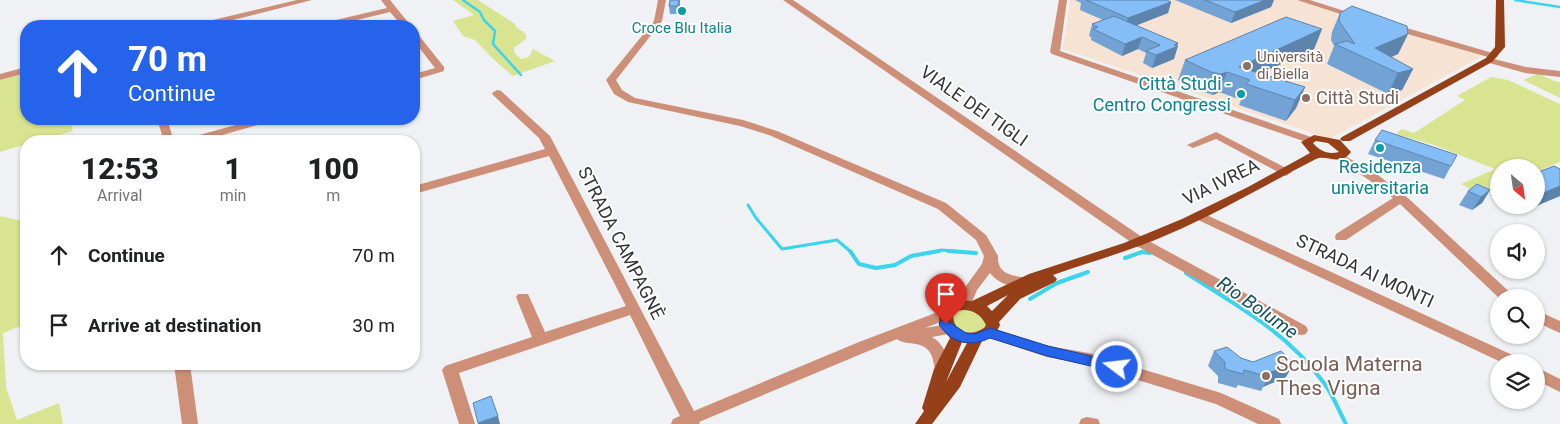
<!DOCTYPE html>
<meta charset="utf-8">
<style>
:root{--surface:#fff;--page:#f2f2f2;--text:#202124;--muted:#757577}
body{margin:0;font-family:Roboto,sans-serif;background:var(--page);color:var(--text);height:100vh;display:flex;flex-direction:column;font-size:19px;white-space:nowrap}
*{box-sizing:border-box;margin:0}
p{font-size:16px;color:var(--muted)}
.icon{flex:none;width:28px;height:28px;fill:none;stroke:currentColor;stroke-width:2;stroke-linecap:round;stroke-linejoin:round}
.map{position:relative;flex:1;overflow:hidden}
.drawer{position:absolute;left:20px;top:135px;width:400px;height:235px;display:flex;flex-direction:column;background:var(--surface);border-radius:20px;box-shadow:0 1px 4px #0004}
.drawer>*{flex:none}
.banner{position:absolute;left:20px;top:20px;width:400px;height:105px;border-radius:20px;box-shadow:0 1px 4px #0004;background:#2563eb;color:#fff;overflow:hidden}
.needle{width:32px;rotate:151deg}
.fabs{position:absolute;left:1490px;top:159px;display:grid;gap:10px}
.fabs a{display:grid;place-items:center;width:55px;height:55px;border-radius:50%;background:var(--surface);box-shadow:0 1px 4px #0004;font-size:25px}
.pin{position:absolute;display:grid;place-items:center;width:42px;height:42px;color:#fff;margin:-51px -21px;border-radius:50% 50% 50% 0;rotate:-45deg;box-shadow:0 0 5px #0007}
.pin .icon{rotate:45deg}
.me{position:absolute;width:55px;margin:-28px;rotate:285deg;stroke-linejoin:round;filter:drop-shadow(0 0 4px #0008)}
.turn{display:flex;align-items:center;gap:18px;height:105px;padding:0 25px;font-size:22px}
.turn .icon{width:65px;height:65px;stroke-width:2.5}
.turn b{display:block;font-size:35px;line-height:42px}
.eta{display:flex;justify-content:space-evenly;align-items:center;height:85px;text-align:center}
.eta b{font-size:30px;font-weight:800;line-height:35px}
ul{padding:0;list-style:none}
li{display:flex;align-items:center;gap:15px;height:70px;padding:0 25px}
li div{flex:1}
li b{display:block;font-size:19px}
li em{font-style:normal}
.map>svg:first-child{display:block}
</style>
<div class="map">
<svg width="1560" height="424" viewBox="0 0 1560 424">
<rect width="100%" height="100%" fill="#eff1f4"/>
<polygon fill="#f7e3d4" points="1070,0 1296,0 1480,54 1481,57 1329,139 1063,49"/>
<g fill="#d9e490">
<polygon points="453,0 478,0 515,24 516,27 526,34 526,39 514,48 515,54 521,59 529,57 533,49 555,61 513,76 493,59 475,40 463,36 453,21 474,15"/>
<polygon points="26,73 26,119 69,119 73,131 36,141 26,141 26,144 0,152 0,80"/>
<path d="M1537,74C1546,76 1553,82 1560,82V98L1523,80Z"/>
<polygon points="1491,77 1508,80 1560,104 1560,162 1536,172 1536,168 1499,168 1499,187 1481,195 1461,184 1495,169 1434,145 1396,134 1402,129 1414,133 1465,100 1457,96"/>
<polygon points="0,216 26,222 26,324 3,333 6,387 17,420 59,403 63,424 0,424"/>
<polygon points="963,310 979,313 987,324 983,331 967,334 956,329 952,317 958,311"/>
</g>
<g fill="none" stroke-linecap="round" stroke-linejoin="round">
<g stroke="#3cd3ec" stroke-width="2.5">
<polyline points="463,0 480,12 484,20 495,31 493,44 521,75"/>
<polyline points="1515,0 1560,7"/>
</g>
<g stroke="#3cd3ec" stroke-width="3">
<polyline points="748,205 756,218 782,249 837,240 851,252"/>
<polyline points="933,252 942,250 962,252"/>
</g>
<g stroke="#3cd3ec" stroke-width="4">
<polyline points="850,251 859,264 876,268 895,265 911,256 939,251"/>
<polyline points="948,251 976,253"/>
<polyline points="1125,258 1142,252 1150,253"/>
<path d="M1186,273C1239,307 1286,331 1324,383C1333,395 1339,411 1346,424"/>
<polyline points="1030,299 1057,283 1088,272"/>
</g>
<g fill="#cd8f77" fill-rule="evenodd">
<polygon points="297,0 312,0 209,26 194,26 196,24"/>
<polygon points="381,0 390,0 411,26 402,26 390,12 332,26 317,26 319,24 387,8"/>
<path d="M658,0H666L662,21L616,80L622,90L635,98L743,120L777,131L946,203L986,235L998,256C997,277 1016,275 1030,279L1032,282L1030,285C1016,289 999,285 990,273L977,290L969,309H959L957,305L966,286L982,264L984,256L976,240L938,209L769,135L740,126L628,102L614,94L606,80L654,21Z"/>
<polygon points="783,0 793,0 1145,239 1306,326 1308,330 1306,334 1301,335 1296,334 1135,245"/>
<polygon points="1059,0 1067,0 1060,51 1314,138 1316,140 1314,142 1306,142 1052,54 1050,52"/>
<polygon points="1297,0 1310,0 1363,17 1362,19 1356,19"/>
<polygon points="1393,24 1496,54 1498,56 1494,59 1526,67 1560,71 1560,77 1525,73 1486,62 1484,60 1488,57 1390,29 1390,25"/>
<polygon points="414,32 417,33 444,67 444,71 414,80 414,74 435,68 414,41"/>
<polygon points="26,67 26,73 0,80 0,74"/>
<path d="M497,90L501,91L550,136L694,411L859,342L946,309L951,310L953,314L951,318L925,328L949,324L954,325L956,329L954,333L932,337C944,344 948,356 950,369L947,373L942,375L937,373C933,366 934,357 929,351C920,340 905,346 897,339L699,422L700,424H671L673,419L680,416L630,315L459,373L475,424H459L442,370L445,366L532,337L516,297L518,294H528L545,332L626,306L549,156L414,194V186L545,149L539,138L493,95L492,93Z"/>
<polygon points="157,119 167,119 174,141 164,141"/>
<polygon points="257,119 273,119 272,121 201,141 183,141 185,139"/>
<polygon points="1216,132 1290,170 1292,172 1286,176 1282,174 1216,139 1193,148 1187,145"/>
<polygon points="1340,153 1378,175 1409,199 1516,298 1498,297 1400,204 1346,240 1336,240 1335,237 1336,234 1393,198 1369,180 1336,158 1334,156"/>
<polygon points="1200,212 1519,358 1522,362 1501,362 1196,219 1194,216"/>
<polygon points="1536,310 1560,321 1560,333 1536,322"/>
<polygon points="989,327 1048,346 1089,353 1221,393 1279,419 1281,424 1258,424 1216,404 1089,365 1047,357 984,336 982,332 984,328"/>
<polygon points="174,364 190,364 198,424 182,424"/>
<polygon points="1536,367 1560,379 1560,392 1536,380"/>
<polygon points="1087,417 1098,419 1100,424 1079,424 1081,419"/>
</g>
<g fill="#964019" fill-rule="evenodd">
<polygon points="1496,0 1504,0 1505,47 1492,62 1350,141 1342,141 1340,139 1342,137 1486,58 1495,47"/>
<path d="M1314,135L1340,140L1351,152C1340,167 1326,154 1316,159C1267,184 1220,212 1169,234C1131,251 1092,261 1053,275L1057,279L1055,282L1020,299L999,322L1000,325L995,335L982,341L960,387L932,424H915L924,411L922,408L934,369L950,338L939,325V314C946,302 959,299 972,301L1029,274L1124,243L1182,219L1248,187L1310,153L1301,142ZM1316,141L1328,143L1339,152C1328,155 1320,151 1313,143ZM1008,295L992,311L987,306ZM964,310C975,311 981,315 986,325L984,328C970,337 954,334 953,315L957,311ZM962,342L967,343L946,382Z"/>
</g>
</g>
<g fill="#72a3d4">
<polygon points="670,0 680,0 680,6 678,14 670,14 669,6"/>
<polygon points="1075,0 1167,0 1171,2 1168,13 1136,25 1177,46 1174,59 1152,68 1143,63 1146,53 1138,49 1122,56 1091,40 1091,37 1089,36 1092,24 1103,20 1080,10 1081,3"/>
<polygon points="1175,0 1274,0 1271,7 1231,23"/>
<polygon points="1340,13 1408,34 1398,54 1391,57 1413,69 1402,90 1388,94 1327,64 1334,46 1331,40 1332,32"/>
<polygon points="1322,29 1314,49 1261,73 1305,87 1296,108 1286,121 1239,105 1241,100 1219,92 1213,95 1204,92 1178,80 1185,60"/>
<polygon points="1375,140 1451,166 1444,179 1368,154"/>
<polygon points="1554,166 1560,169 1560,196 1524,211 1513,205 1536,205 1536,173"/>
<polygon points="1490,190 1482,203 1472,210 1459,205 1468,191"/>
<polygon points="1214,351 1241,358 1286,377 1263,387 1261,391 1238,385 1236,388 1218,383 1218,376 1208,366"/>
</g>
<g fill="#5d84ac">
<polygon points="679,0 680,6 678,14 678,6"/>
<polygon points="1265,0 1274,0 1271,7 1231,23 1235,12"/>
<polygon points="1171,2 1168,13 1125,30 1128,18"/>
<polygon points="1322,29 1314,49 1248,79 1239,67"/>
<polygon points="1408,34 1398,54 1377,63 1375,48"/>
<polygon points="1142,37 1138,49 1122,56 1125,44"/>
<polygon points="1178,43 1177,47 1178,46 1174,59 1152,68 1156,55"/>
<polygon points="1413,69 1402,90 1388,94 1398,73"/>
<polygon points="1227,72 1219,92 1213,95 1221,74"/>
<polygon points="1305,87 1296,108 1286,121 1295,100"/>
<polygon points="1560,186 1560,196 1524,211 1528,205 1536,205 1536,196"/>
<polygon points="1490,190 1482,203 1472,210 1481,197"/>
<polygon points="1294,363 1286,377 1263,387 1269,377 1269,373"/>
<polygon points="498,416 500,424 478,424 478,423"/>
</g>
<g fill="#85bdf6" stroke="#5d84ac">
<polygon points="670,0 679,0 678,6 669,6"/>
<polygon points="1086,0 1167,0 1171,2 1128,18"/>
<polygon points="1205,0 1265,0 1235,12"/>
<polygon points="1352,6 1407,26 1408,34 1375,48 1413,69 1398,73 1335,44 1347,41 1355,44 1339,21 1340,13"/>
<polygon points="1114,16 1178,43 1174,45 1178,46 1156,55 1146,51 1160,45 1142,37 1125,44 1093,29 1098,27 1092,24"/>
<polygon points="1286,17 1322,29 1239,67 1305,87 1295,100 1246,84 1250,80 1227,72 1221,74 1211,72 1185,60"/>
<polygon points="1382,130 1457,155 1451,166 1375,140"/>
<polygon points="1554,166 1560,169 1560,186 1536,196 1536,173"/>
<polygon points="1477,184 1490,190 1481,197 1468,191"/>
<polygon points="1227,347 1241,358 1253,362 1281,351 1294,363 1269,373 1269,377 1244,370 1243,374 1225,369 1225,362 1214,351"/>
<polygon points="491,396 498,416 478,423 473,403"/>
</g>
<path fill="#2563eb" stroke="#184099" d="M946,320L966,333L975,334L990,328L1048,346L1117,362L1122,363L1124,367L1122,371L1117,372L1047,356L990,338C971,347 951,344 939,324L941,321Z"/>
<g fill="#0f9aa8" stroke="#fefeff" stroke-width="2">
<circle cx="682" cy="11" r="5"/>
<circle cx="1241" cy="94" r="5"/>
<circle cx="1380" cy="148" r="5"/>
</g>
<g fill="#8d6e63" stroke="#fefeff" stroke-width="2">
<circle cx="1247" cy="66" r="5"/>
<circle cx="1306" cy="98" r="5"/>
<circle cx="1266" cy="376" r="5"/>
</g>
<g text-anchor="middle" stroke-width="4" stroke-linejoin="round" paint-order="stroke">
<g font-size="15" fill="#0d838f" stroke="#fefeff">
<text x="682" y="33">Croce Blu Italia</text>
</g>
<g font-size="15" fill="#785e54" stroke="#fefeff" text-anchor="start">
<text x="1257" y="62">Università<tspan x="1257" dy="17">di Biella</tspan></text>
</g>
<g font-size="18" fill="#0d838f" stroke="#fefeff" text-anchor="end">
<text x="1231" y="90">Città Studi -<tspan x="1231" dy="21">Centro Congressi</tspan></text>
<text x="1380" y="173" text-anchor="middle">Residenza<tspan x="1380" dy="21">universitaria</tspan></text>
</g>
<g font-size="18" fill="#785e54" stroke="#fefeff" text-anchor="start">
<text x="1316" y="104">Città Studi</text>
</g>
<g font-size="18" fill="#333335" stroke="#fefeff">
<text transform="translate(974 106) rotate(35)" y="6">VIALE DEI TIGLI</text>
<text transform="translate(1221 182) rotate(-26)" y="6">VIA IVREA</text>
<text transform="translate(621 243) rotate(63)" y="6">STRADA CAMPAGNÈ</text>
<text transform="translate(1365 271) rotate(25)" y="6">STRADA AI MONTI</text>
</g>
<g font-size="19" font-style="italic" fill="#16535e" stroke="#fefeff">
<text transform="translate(1258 307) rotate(35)" y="7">Rio Bolume</text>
</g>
<g font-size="21" fill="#785e54" stroke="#fefeff" text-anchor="start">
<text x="1276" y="371">Scuola Materna<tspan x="1276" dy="24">Thes Vigna</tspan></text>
</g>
</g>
</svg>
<div class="fabs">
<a><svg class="needle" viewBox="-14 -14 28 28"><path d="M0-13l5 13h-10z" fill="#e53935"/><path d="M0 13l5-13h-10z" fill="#757577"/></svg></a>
<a><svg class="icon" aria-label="sound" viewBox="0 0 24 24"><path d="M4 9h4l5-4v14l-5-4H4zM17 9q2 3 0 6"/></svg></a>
<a><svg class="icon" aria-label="search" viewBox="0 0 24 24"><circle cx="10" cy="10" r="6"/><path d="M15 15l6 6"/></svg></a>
<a><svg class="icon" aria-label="layers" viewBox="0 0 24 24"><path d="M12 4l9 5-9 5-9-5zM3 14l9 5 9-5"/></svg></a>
</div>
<div class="pin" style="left:946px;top:324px;background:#d93025"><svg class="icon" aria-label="arrive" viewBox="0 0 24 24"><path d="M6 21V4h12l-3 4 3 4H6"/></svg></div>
<svg class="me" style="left:1117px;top:367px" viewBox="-20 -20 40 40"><circle r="17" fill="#2563eb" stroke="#fff" stroke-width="3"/><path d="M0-11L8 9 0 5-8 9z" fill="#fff"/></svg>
<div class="banner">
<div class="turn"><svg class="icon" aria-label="ahead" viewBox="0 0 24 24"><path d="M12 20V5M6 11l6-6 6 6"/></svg><div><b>70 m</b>Continue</div></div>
</div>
<section class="drawer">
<div class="eta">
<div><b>12:53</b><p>Arrival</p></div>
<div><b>1</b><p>min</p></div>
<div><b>100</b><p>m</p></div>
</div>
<ul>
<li><svg class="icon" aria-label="ahead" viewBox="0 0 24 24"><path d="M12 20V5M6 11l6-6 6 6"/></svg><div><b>Continue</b></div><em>70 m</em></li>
<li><svg class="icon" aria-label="arrive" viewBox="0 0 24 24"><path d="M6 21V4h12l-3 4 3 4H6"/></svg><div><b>Arrive at destination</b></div><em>30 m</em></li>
</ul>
</section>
</div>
